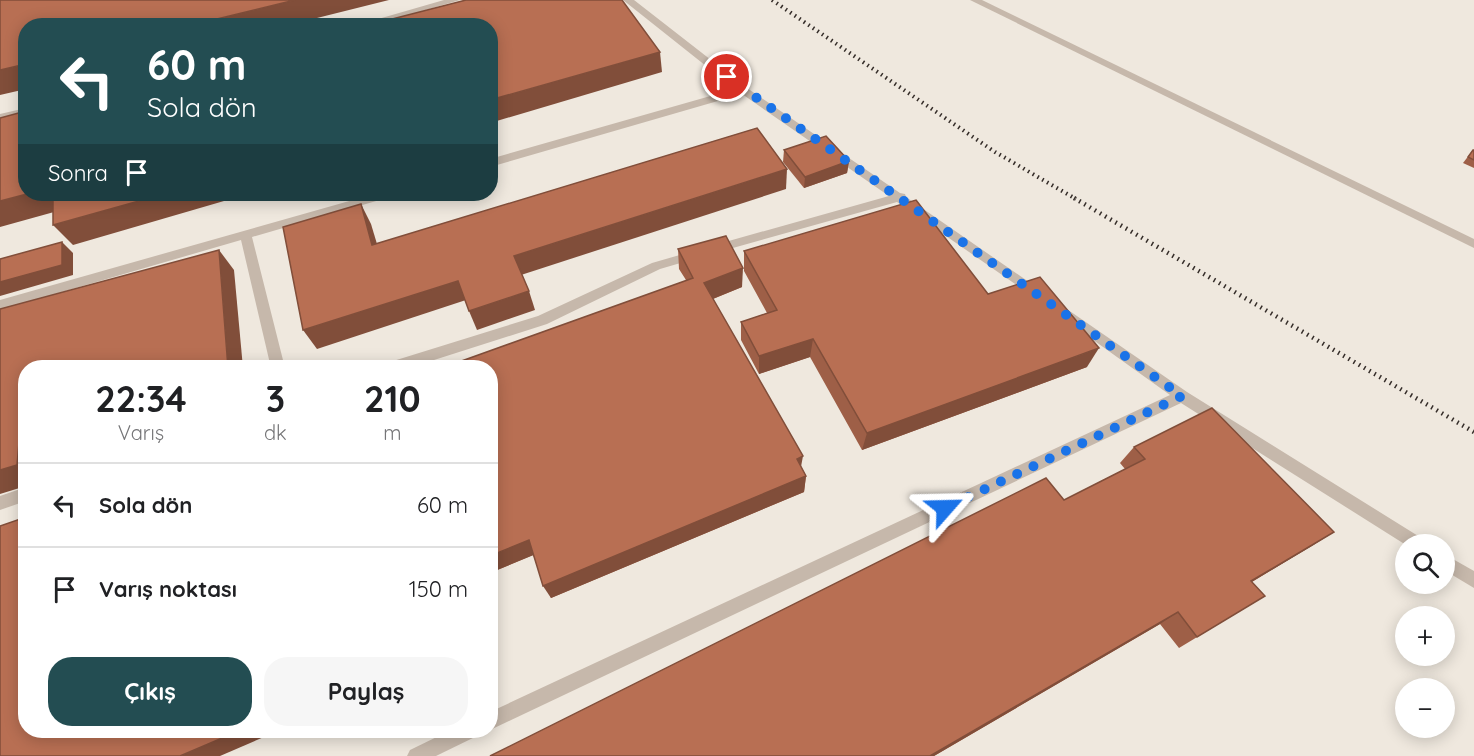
<!DOCTYPE html>
<html lang="tr">
<meta charset="utf-8">
<style>
:root{--surface:#fff;--page:#f6f6f6;--text:#202124;--muted:#757577;--line:#e0e0e0;--accent:#234d52}
body{margin:0;font-family:Quicksand,sans-serif;background:var(--page);color:var(--text);height:100vh;display:flex;flex-direction:column;font-size:22px;white-space:nowrap}
*{box-sizing:border-box;margin:0}
p{font-size:20px;color:var(--muted)}
.icon{flex:none;width:33px;height:33px;fill:none;stroke:currentColor;stroke-width:2;stroke-linecap:round;stroke-linejoin:round}
.map{position:relative;flex:1;overflow:hidden}
.side{position:absolute;left:18px;top:360px;width:480px;height:378px;display:flex;flex-direction:column;background:var(--surface);border-radius:24px;box-shadow:0 3px 15px #0003}
.side>*{flex:none}
.guide{position:absolute;left:18px;top:18px;width:480px;height:183px;border-radius:24px;box-shadow:0 3px 15px #0003;background:#234d52;color:#fff;overflow:hidden}
.buttons{position:absolute;left:1395px;top:534px;display:grid;gap:12px}
.buttons a{display:grid;place-items:center;width:60px;height:60px;border-radius:50%;background:var(--surface);box-shadow:0 3px 15px #0003;font-size:30px}
.pin{position:absolute;display:grid;place-items:center;width:51px;height:51px;color:#fff;margin:-26px;border:3px solid #fff;border-radius:50%;box-shadow:0 2px 6px #0007}
.me{position:absolute;width:66px;margin:-33px;rotate:65deg;stroke-linejoin:round;filter:drop-shadow(0 0 4px #0008)}
.turn{display:flex;align-items:center;gap:21px;height:126px;padding:0 30px;font-size:27px}
.turn .icon{width:78px;height:78px;stroke-width:2.5}
.turn b{display:block;font-size:42px;line-height:51px}
.then{display:flex;align-items:center;height:57px;padding:0 30px;background:#0003;gap:12px;font-size:22px}
.eta{display:flex;justify-content:space-evenly;align-items:center;height:102px;text-align:center}
.eta b{font-size:36px;font-weight:800;line-height:42px}
.action{display:flex;gap:12px;margin-top:auto;padding:12px 30px}
.action a{flex:1;height:69px;border-radius:24px;background:var(--accent);color:#fff;font-size:24px;font-weight:800;line-height:69px;text-align:center}
.action a+a{background:var(--page);color:var(--text)}
ul{padding:0;list-style:none}
li{display:flex;align-items:center;gap:18px;height:84px;padding:0 30px;border-top:2px solid var(--line)}
li div{flex:1}
li b{display:block;font-size:22px}
li em{font-style:normal}
.map>svg:first-child{display:block}
</style>
<div class="map">
<svg width="1474" height="756" viewBox="0 0 1474 756">
<rect width="100%" height="100%" fill="#efe8de"/>
<g fill="none" stroke-linecap="round" stroke-linejoin="round">
<g fill="#c6b8ab" fill-rule="evenodd">
<polygon points="444,0 460,0 371,26 354,26"/>
<polygon points="623,0 634,0 747,88 900,193 905,194 906,197 1039,289 1041,292 1039,295 1031,295 897,202 715,253 711,252 709,249 711,246 889,196 742,94 490,167 490,159 735,89"/>
<polygon points="970,0 982,0 1474,239 1474,248"/>
<polygon points="26,108 26,114 0,120 0,114"/>
<polygon points="374,194 392,194 390,197 252,237 285,368 271,368 241,240 0,310 0,300"/>
<polygon points="697,250 701,251 703,254 701,257 660,269 547,324 409,368 384,368 390,362 538,316 652,263"/>
<polygon points="1061,305 1187,392 1423,539 1425,544 1406,545 1181,403 490,730 490,712 1170,395 1057,314 1055,310 1057,306"/>
<polygon points="26,487 26,501 0,510 0,496"/>
<polygon points="1444,554 1474,571 1474,588 1444,570"/>
<polygon points="451,730 480,730 477,736 436,756 407,756 410,750"/>
</g>
<polyline stroke="#352d29" stroke-width="4" stroke-dasharray="1.5 4" stroke-linecap="butt" points="772,0 995,152 1076,199"/>
<polyline stroke="#352d29" stroke-width="4.5" stroke-dasharray="1.5 4.5" stroke-linecap="butt" points="1074,198 1474,432"/>
</g>
<g fill="#9e5f47">
<polygon points="784,150 849,161 847,173 804,188 783,162"/>
<polygon points="1473,150 1474,150 1474,168 1463,163"/>
<polygon points="678,249 742,287 713,299 806,476 804,492 551,598 533,555 490,573 686,280 679,269"/>
<polygon points="744,251 988,294 1087,367 862,450 810,357 759,374 741,340 741,322 767,313 744,271"/>
<polygon points="1134,447 1334,532 1252,582 1265,596 1179,648 1160,624 934,756 490,756 1064,500 1125,469 1120,463"/>
</g>
<g fill="#814e3a">
<polygon points="295,0 389,0 285,26 188,26"/>
<polygon points="660,52 662,72 490,123 490,100"/>
<polygon points="26,64 26,89 0,95 0,70"/>
<polygon points="849,161 847,173 804,188 805,177"/>
<polygon points="787,169 786,189 521,275 514,256"/>
<polygon points="27,194 59,194 72,207 0,227 0,201"/>
<polygon points="164,194 248,194 73,245 53,225"/>
<polygon points="361,204 371,224 383,264 372,245"/>
<polygon points="62,242 73,253 73,275 0,296 0,282"/>
<polygon points="219,250 234,270 243,368 228,368"/>
<polygon points="743,268 742,287 705,302 704,283"/>
<polygon points="458,281 466,300 317,349 303,330"/>
<polygon points="529,291 535,310 477,330 469,311"/>
<polygon points="813,339 810,357 759,374 759,356"/>
<polygon points="1099,348 1087,367 862,450 867,433"/>
<polygon points="26,429 26,486 0,494 0,470 20,431"/>
<polygon points="803,456 800,472 797,459"/>
<polygon points="806,476 804,492 551,598 543,586"/>
<polygon points="1334,532 1312,546 1231,594 1251,581"/>
<polygon points="529,540 536,554 490,573 490,556"/>
<polygon points="1178,612 1160,624 934,756 930,756"/>
<polygon points="241,730 280,730 220,756 180,756"/>
</g>
<g fill="#b86f53" stroke="#814e3a" stroke-width="1.5">
<polygon points="0,0 295,0 188,26 26,26 26,64 0,70"/>
<polygon points="466,0 622,0 660,52 490,100 490,26 365,26"/>
<polygon points="26,111 26,194 27,194 0,201 0,118"/>
<polygon points="757,128 787,169 514,256 529,291 469,311 458,281 303,330 283,227 361,204 372,245"/>
<polygon points="826,136 849,161 805,177 784,150"/>
<polygon points="1473,150 1474,150 1474,160 1468,157"/>
<polygon points="53,194 164,194 53,225"/>
<polygon points="916,200 988,294 1040,277 1099,348 867,433 813,339 759,356 741,322 777,310 744,251"/>
<polygon points="726,236 743,268 704,283 803,456 797,459 806,476 543,586 529,540 490,556 490,368 442,368 693,278 678,249"/>
<polygon points="62,242 62,265 0,282 0,259"/>
<polygon points="219,250 228,368 26,368 26,429 20,431 17,465 0,470 0,309"/>
<polygon points="1212,408 1334,532 1251,581 1265,596 1197,637 1178,612 930,756 490,756 1046,478 1064,500 1145,459 1134,447"/>
<polygon points="26,517 26,730 241,730 180,756 0,756 0,526"/>
</g>
<g fill="none" stroke-linecap="round" stroke-linejoin="round">
<polyline stroke="#1a73e8" stroke-width="10" stroke-dasharray="0 18" points="727,77 1182,396 945,508"/>
</g>
</svg>
<div class="buttons">
<a><svg class="icon" aria-label="search" viewBox="0 0 24 24"><circle cx="10" cy="10" r="6"/><path d="M15 15l6 6"/></svg></a>
<a>+</a>
<a>−</a>
</div>
<div class="pin" style="left:727px;top:77px;background:#d93025"><svg class="icon" aria-label="arrive" viewBox="0 0 24 24"><path d="M6 21V4h12l-3 4 3 4H6"/></svg></div>
<svg class="me" style="left:945px;top:508px" viewBox="-20 -20 40 40"><path d="M0-17L14 15 0 8-14 15z" fill="#1a73e8" stroke="#fff" stroke-width="4"/></svg>
<div class="guide">
<div class="turn"><svg class="icon" aria-label="left" viewBox="0 0 24 24"><path d="M17 20v-9H6M10 6l-5 5 5 5"/></svg><div><b>60 m</b>Sola dön</div></div>
<div class="then">Sonra<svg class="icon" aria-label="arrive" viewBox="0 0 24 24"><path d="M6 21V4h12l-3 4 3 4H6"/></svg></div>
</div>
<section class="side">
<div class="eta">
<div><b>22:34</b><p>Varış</p></div>
<div><b>3</b><p>dk</p></div>
<div><b>210</b><p>m</p></div>
</div>
<ul>
<li><svg class="icon" aria-label="left" viewBox="0 0 24 24"><path d="M17 20v-9H6M10 6l-5 5 5 5"/></svg><div><b>Sola dön</b></div><em>60 m</em></li>
<li><svg class="icon" aria-label="arrive" viewBox="0 0 24 24"><path d="M6 21V4h12l-3 4 3 4H6"/></svg><div><b>Varış noktası</b></div><em>150 m</em></li>
</ul>
<div class="action"><a>Çıkış</a><a>Paylaş</a></div>
</section>
</div>
